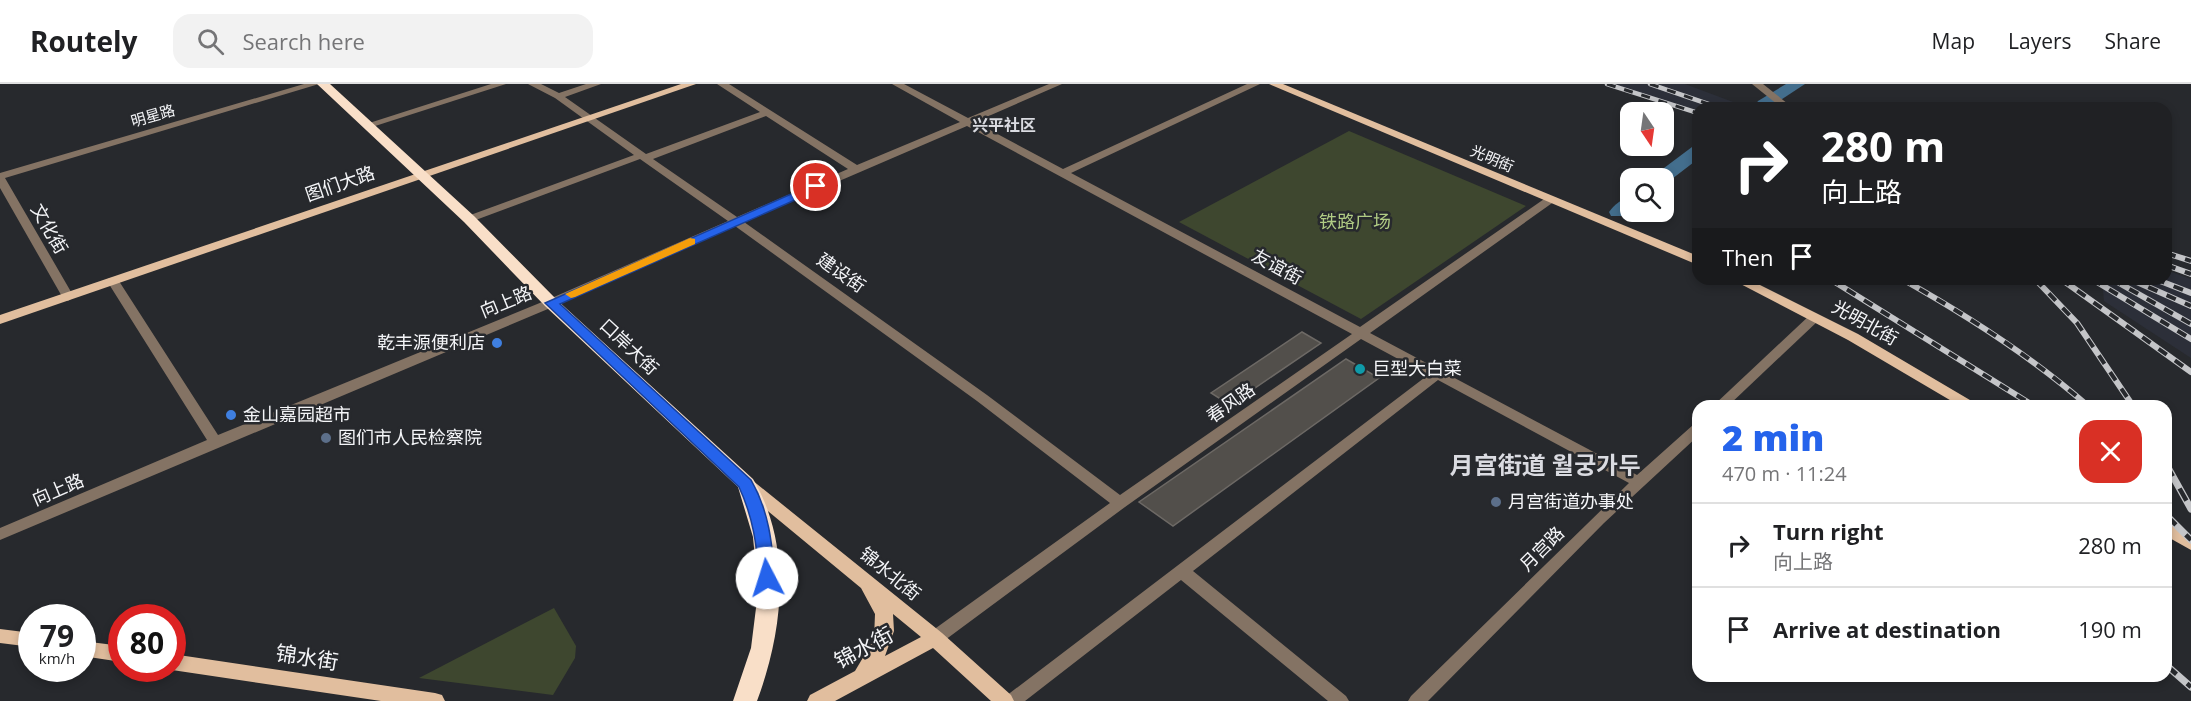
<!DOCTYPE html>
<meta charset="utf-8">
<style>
:root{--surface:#fff;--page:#f2f2f2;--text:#202124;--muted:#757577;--line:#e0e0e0;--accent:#2563eb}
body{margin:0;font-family:"Open Sans","Noto Sans SC","Noto Sans KR",sans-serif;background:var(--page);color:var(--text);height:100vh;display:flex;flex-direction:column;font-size:22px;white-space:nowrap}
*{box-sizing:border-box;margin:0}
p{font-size:20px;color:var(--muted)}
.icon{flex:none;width:33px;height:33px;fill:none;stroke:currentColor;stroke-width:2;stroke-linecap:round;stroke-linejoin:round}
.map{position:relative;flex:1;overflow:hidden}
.sheet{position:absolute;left:1692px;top:316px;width:480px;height:282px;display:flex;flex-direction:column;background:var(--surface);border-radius:18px;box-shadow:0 3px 9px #0003}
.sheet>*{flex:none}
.guide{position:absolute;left:1692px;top:18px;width:480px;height:183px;border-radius:18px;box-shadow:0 3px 9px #0003;background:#202124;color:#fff;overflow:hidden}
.needle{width:39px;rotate:167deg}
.controls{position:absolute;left:1620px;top:18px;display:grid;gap:12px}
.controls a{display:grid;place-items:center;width:54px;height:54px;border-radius:12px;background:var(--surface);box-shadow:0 3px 9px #0003;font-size:30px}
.speed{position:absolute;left:18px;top:520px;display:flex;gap:12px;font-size:30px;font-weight:700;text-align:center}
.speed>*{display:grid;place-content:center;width:78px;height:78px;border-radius:50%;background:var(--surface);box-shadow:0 3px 9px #0003;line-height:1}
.speed small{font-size:15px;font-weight:400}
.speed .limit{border:9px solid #d22;background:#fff;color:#111}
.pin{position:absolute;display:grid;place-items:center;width:51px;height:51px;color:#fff;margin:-26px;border:3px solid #fff;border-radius:50%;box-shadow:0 2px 6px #0007}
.me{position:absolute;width:66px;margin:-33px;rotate:355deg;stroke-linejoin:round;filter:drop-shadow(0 0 4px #0008)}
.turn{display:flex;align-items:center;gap:21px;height:126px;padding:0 30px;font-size:27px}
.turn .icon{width:78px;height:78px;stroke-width:2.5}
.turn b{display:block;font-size:42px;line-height:51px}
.then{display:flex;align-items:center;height:57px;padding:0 30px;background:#0003;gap:12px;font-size:22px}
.round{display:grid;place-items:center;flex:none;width:63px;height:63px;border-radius:18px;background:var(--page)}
.headline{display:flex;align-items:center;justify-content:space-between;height:102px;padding:0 30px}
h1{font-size:36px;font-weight:800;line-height:45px;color:var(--accent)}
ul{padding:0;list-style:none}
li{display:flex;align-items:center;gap:18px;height:84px;padding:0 30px;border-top:2px solid var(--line)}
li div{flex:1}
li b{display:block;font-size:22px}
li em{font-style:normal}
header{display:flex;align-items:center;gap:36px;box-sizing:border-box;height:84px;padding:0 30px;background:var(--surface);border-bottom:2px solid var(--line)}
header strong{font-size:28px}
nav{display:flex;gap:33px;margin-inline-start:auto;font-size:21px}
.search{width:420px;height:54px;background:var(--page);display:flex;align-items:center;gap:15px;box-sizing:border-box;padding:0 21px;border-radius:18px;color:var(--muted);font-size:22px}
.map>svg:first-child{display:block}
</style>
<header>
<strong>Routely</strong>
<div class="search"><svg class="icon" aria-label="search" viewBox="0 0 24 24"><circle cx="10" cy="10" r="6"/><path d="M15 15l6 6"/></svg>Search here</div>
<nav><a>Map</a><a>Layers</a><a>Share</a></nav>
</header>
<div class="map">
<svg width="2191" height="617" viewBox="0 0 2191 617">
<rect width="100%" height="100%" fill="#27292d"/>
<g fill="#2c2f39">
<polygon points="1604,0 1685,0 1749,24 1698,24 1698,31"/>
<polygon points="2166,186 2191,195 2191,274 2104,217 2102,195 2166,195"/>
</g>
<g fill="#3e472f">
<polygon points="1349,47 1526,122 1361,235 1179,138"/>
<polygon points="554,524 576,562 575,574 553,611 419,594"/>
</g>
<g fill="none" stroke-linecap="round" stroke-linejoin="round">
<g fill="#436e8d" fill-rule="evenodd">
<polygon points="1786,0 1805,0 1770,23 1758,23 1756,20 1758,17"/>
<polygon points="1698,62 1698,75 1668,98 1664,99 1664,94 1653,94 1656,90 1692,63"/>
<path d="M1630,113V127L1625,132H1611L1609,128C1614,121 1621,115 1630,113Z"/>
</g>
</g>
<g fill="#524f4b" stroke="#6d6965" stroke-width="1.5">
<polygon points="1302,248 1321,259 1230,321 1211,309"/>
<polygon points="1346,275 1379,294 1173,442 1139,418"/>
</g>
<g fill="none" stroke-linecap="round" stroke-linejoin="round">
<g fill="#847364" fill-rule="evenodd">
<polygon points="304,0 319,0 5,94 74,213 68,217 64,216 0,104 0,89"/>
<polygon points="491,0 506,0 372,43 364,43 363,41"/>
<path d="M528,0H541L559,9L586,0H601L565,13L646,70L760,28L717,0H729L857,81L960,38L892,0H904L968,34L1049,0H1062L975,38L1063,85L1247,0H1260L1071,89L1360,243L1547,113H1555V117L1370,249L1637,391L1693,341L1698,339V352L1604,439L1428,617H1408L1411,612L1629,399L1438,296L1193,487L1346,612L1349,617H1328L1181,496L1025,617H1003L1006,612L1428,291L1361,255L1125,423L941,559L935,561L929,559L927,554L929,549L1110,419L977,317L735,142L555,222L0,456V444L207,356L107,197L109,194H117L218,351L547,216L728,137L640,75L473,137H465V133L634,71L555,14ZM766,32L848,85L737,133L653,75ZM967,42L1352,250L1120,411L987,311L744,138Z"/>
<polygon points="1752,0 1763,0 1793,24 1782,24"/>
<polygon points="1815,229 1821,233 1819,236 1728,322 1713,322 1811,230"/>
</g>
<g fill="#e1be9e" fill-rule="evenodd">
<polygon points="681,0 696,0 0,240 0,231"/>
<polygon points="1269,0 1283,0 1698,172 1698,181"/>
<polygon points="1731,195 1748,195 1858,250 1975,319 1978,322 1960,322 1848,256"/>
<path d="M746,394L752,396L942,549L1011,611L1014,617H991L933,564L835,617H807L810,611L855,587L874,555L875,530L861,504L740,404L738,400L740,396ZM893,530L921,553L885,572L894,547Z"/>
<polygon points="2166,438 2191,452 2191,466 2166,452"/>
<polygon points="0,545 32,549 32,563 0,559"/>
<polygon points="82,557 122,562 122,578 82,572"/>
<polygon points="172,570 435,609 442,611 445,617 381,617 172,586 170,585 172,585"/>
</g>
<path fill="#f9dfc8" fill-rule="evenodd" d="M317,0H330L474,132L557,216L753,395C793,462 783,548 757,617H733L751,564L758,508L753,453L738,403L545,222L464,138Z"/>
<g stroke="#c4c5c8" stroke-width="4.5">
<g id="rail-far2">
<polyline points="1607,0 1698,29"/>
<polyline points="1650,0 1720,24"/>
</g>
</g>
<g stroke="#c4c5c8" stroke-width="6">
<g id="rail-far1">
<polyline points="2166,169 2191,177"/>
<polyline points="2166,181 2191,190"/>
<polyline points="1830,195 2034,322"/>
<path d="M1902,195C1968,232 2031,272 2088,322"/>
<polyline points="2035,195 2077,239 2133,322"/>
<polyline points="2061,195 2191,288"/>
<polyline points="2092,195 2191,255"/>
<polyline points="2112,195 2191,240"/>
<polyline points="2130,195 2191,222"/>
<polyline points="2155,195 2191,209"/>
</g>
</g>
<g stroke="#c4c5c8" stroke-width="7">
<g id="rail">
<polyline points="2166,380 2191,425"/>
<polyline points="2166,431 2191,456"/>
<polyline points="2166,581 2191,603"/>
</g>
</g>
<use href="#rail-far2" stroke="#27292d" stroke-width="3" stroke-dasharray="9" stroke-linecap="butt"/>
<use href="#rail-far1" stroke="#27292d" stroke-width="4" stroke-dasharray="10" stroke-linecap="butt"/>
<use href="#rail" stroke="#27292d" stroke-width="4.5" stroke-dasharray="14" stroke-linecap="butt"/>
</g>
<path fill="#2563eb" stroke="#184099" stroke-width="1.5" d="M816,99L820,100V105L560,220L751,396C769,427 772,459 775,494L773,498H762L759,494C757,461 753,433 739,403L545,219Z"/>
<polygon fill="#f59e0b" points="690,154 695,155 695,160 575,213 571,214 565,210"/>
<g fill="#3f7fe0" stroke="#27292d" stroke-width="2">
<circle cx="497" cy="259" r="6"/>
<circle cx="231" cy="331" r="6"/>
</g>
<circle fill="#0f9aa8" stroke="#27292d" stroke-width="2" cx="1360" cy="285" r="6"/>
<g fill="#5c6f8a" stroke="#27292d" stroke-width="2">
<circle cx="326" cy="354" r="6"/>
<circle cx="1496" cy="418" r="6"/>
</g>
<g text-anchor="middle" stroke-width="5" stroke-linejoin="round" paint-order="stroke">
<g font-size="15" fill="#f4f5f8" stroke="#27292d">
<text transform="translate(153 32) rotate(-16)" y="5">明星路</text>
<text transform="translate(1492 75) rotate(23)" y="5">光明街</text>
</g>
<g font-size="16" font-weight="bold" fill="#dadbe1" stroke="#27292d">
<text x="1004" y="47">兴平社区</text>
</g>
<g font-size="18" fill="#f4f5f8" stroke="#27292d">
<text transform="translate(340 100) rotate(-19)" y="6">图们大路</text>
<text transform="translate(49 145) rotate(60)" y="6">文化街</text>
<text transform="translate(1277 183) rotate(28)" y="6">友谊街</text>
<text transform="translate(841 189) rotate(35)" y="6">建设街</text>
<text transform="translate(506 218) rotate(-22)" y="6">向上路</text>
<text transform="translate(1865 239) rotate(29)" y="6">光明北街</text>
<text transform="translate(629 263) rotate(43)" y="6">口岸大街</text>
<text transform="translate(1231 319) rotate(-35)" y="6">春风路</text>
<text transform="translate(58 406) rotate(-23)" y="6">向上路</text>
<text transform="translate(1542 465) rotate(-45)" y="6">月宫路</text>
<text transform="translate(890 490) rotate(39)" y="6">锦水北街</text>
</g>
<g font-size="18" fill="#b0cb84" stroke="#27292d">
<text x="1355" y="144">铁路广场</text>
</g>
<g font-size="18" fill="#f4f5f8" stroke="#27292d" text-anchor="start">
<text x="485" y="265" text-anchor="end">乾丰源便利店</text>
<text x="1372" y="291">巨型大白菜</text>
<text x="243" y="337">金山嘉园超市</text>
<text x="338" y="360">图们市人民检察院</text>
<text x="1508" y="424">月宫街道办事处</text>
</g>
<g font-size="21" fill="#f4f5f8" stroke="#27292d">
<text transform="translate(864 564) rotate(-28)" y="7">锦水街</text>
<text transform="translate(307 574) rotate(9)" y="7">锦水街</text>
</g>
<g font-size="24" font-weight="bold" fill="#dadbe1" stroke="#27292d">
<text x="1545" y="390">月宫街道 월궁가두</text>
</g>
</g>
</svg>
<div class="controls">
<a><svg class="needle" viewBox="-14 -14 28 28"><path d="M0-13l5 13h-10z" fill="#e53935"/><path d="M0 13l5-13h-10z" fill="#757577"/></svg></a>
<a><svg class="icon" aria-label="search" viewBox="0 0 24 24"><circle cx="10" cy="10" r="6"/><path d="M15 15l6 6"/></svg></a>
</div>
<div class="speed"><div>79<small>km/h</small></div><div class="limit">80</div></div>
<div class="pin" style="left:816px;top:102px;background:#d93025"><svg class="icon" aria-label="arrive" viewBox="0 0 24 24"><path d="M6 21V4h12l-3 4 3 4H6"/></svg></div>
<svg class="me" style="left:767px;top:494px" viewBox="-20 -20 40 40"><circle r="19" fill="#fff"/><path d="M0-13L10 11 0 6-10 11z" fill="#2563eb"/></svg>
<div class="guide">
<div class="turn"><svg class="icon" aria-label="right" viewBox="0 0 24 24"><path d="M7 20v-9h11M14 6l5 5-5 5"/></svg><div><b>280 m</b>向上路</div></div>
<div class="then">Then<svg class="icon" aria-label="arrive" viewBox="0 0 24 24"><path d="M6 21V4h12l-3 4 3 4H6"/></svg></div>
</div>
<section class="sheet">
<div class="headline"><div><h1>2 min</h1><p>470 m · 11:24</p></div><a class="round" style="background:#d93025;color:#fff"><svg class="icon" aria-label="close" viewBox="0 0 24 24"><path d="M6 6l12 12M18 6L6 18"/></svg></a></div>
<ul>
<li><svg class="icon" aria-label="right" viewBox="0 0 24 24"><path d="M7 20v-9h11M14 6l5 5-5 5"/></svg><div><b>Turn right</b><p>向上路</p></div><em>280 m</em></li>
<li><svg class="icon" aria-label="arrive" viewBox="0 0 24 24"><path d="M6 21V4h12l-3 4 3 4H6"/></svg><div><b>Arrive at destination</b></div><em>190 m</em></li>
</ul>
</section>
</div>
